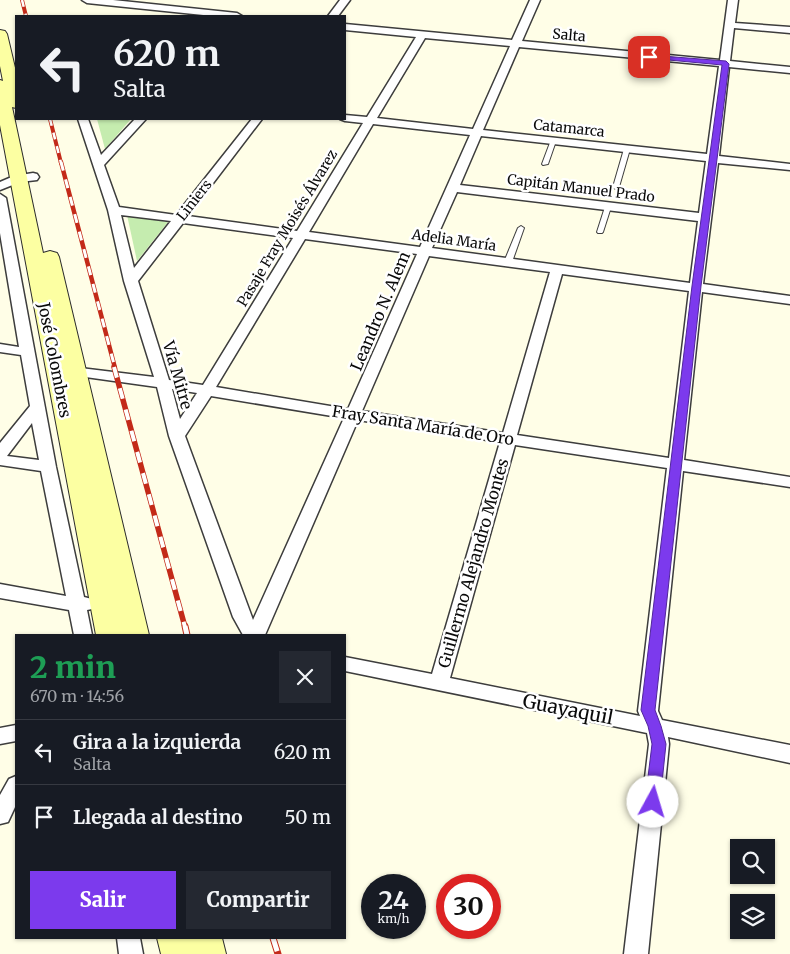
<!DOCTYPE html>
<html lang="es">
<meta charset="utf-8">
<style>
:root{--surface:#171b24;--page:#242831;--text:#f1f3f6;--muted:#9ea1a6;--line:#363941;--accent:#7c3aed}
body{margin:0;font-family:Merriweather,serif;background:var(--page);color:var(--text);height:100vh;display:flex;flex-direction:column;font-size:19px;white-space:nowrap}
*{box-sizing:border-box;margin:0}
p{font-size:16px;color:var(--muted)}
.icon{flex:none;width:28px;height:28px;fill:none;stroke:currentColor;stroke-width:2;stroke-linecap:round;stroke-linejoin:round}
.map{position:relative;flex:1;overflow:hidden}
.details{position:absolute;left:15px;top:634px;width:331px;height:305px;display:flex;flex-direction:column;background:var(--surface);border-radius:0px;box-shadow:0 1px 4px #0004}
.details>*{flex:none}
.hud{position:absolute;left:15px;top:15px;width:331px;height:105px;border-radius:0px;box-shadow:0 1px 4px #0004;background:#171b24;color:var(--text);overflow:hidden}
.fabs{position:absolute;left:730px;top:839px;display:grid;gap:10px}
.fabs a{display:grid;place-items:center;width:45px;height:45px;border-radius:0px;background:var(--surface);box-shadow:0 1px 4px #0004;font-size:25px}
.speed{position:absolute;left:361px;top:874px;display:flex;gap:10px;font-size:25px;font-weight:700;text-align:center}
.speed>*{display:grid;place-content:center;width:65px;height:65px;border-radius:50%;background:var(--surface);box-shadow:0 1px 4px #0004;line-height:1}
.speed small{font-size:12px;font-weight:400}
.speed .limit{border:8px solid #d22;background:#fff;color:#111}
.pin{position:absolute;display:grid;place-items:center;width:42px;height:42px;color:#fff;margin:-21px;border-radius:10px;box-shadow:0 2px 8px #0006}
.me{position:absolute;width:55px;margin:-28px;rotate:6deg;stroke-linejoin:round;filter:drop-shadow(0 0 4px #0008)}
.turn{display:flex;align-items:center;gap:18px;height:105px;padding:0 15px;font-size:22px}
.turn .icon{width:65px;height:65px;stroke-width:2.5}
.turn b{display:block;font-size:35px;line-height:42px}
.round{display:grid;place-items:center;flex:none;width:52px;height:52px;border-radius:0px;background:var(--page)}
.headline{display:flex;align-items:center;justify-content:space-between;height:85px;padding:0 15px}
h1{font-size:30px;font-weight:800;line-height:38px;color:#1e9e55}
.button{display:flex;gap:10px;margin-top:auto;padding:10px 15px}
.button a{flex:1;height:58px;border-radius:0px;background:var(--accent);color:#fff;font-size:20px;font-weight:800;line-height:58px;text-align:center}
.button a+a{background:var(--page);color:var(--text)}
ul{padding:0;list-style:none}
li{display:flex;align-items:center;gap:15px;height:65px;padding:0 15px;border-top:1px solid var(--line)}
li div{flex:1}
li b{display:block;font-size:19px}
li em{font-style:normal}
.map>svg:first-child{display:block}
</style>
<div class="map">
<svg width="790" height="954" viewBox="0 0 790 954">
<rect width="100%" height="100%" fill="#fffee7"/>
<g fill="#c5ecaf">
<polygon points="97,119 131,119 105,149"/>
<polygon points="127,215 168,222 137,261"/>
</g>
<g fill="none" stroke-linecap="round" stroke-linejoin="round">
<g stroke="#3d3d3d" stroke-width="2">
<g id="lane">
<polygon points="551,140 556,141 548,164 543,165 542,164"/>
<polygon points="627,147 630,149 619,187 616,189 614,188 613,187 624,149"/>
<polygon points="608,205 611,207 603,232 602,233 598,233 597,232 605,207"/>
<polygon points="521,226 524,228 512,262 508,264 504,262 518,228"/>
</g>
</g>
<g stroke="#3d3d3d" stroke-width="3">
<g id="street">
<polygon points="82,0 113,0 237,13 242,16 213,16 87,3"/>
<polygon points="340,0 350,0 338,16 328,16"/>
<path d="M530,0H540L522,41L720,60L728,0H738L735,23L790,27V33L734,28L730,61L790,67V73L729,67L719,156L790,164V170L718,163L703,284L790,296V304L702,292L684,460L790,477V487L683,471L658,711L662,720L790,745V763L668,737L669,744L648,954H624L649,744L647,733L345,671V657L432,674L500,442L358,420L265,635H243L233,617L169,436L157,387L64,374L59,373L57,370L59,367L64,366L154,377L124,281L108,210L78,119H88L101,155L135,119H146L104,165L119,207L176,215L252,119H262L188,216L297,231L363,123L345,121L340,119H345V115L367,117L416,37L345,30V24L512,40ZM425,38L510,46L473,129L377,118ZM519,47L719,66L707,154L483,130ZM373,124L470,135L420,247L309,232ZM481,136L706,161L699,213L460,185ZM457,192L698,221L690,283L432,248ZM121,215L171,221L134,268ZM183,223L293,238L203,385L169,380L138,281ZM305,239L417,254L348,409L216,387ZM429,256L550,272L503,433L362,411ZM562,274L689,291L669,458L517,435ZM172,389L197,393L180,419ZM211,396L344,418L253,620L185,436ZM515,445L667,468L638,711L640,716L450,678Z"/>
<polygon points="33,173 37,174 39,177 37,180 20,182 0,190 0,182 14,176"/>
<path d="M0,194L6,198L56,467L84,597L92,599L95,604L92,609L87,610L92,635H74L69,610L0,598V584L66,596L41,471L0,465V443L30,406L21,355L0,352V344L19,347L0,233ZM32,423L39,460L7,456Z"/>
<polygon points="16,725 16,741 0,744 0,728"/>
<polygon points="16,776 16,805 8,822 0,824 0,795 9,779"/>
<polygon points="117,938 140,938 143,954 119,954"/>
</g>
</g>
<g stroke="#2c2c2c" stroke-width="2">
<g id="secondary">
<polygon points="0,30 5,31 7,34 16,72 16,108 12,107 43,253 50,251 57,253 59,257 149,635 96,635 0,125 0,80 3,81 0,66"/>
<polygon points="157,938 222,938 226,954 161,954"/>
</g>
</g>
<use href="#lane" fill="#fff" fill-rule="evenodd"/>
<use href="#street" fill="#fff" fill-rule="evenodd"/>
<use href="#secondary" fill="#fcffa2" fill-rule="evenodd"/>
<g stroke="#c32a19" stroke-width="4">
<g id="rail-far3">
<polyline points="22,0 26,16"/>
<polyline points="50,119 61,163"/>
</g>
</g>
<g stroke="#c32a19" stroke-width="4.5">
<polyline id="rail-far2" points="61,162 115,368"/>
</g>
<g stroke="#c32a19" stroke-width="5.5">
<polyline id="rail-far1" points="114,367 185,627"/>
</g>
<g stroke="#c32a19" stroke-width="7">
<g id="rail">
<polyline points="185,626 187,635"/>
<polyline points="273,938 278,954"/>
</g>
</g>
<use href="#rail-far3" stroke="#fff" stroke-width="2.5" stroke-dasharray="7" stroke-linecap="butt"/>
<use href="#rail-far2" stroke="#fff" stroke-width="3" stroke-dasharray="9" stroke-linecap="butt"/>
<use href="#rail-far1" stroke="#fff" stroke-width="4" stroke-dasharray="11" stroke-linecap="butt"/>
<use href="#rail" stroke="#fff" stroke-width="5" stroke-dasharray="14" stroke-linecap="butt"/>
</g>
<polygon fill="#7c3aed" stroke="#51269a" points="649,55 726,61 729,64 701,286 655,710 661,726 666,744 660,802 658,806 653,808 647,806 645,802 652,744 648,726 641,710 692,286 722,65 647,58 647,55"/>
<g text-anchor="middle" stroke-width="5" stroke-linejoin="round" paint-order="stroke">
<g font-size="14" fill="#0a0a0a" stroke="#fff">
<text transform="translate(569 35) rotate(5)" y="5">Salta</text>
<text transform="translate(569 128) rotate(6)" y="5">Catamarca</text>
<text transform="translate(581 188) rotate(7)" y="5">Capitán Manuel Prado</text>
<text transform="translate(194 200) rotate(-52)" y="5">Liniers</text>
<text transform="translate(287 228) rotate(-59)" y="5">Pasaje Fray Moisés Álvarez</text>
<text transform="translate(454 240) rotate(8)" y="5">Adelia María</text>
</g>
<g font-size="16" fill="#0a0a0a" stroke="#fff">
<text transform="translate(380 311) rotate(-67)" y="6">Leandro N. Alem</text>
<text transform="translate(55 360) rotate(79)" y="6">José Colombres</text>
<text transform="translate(178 375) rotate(74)" y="6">Vía Mitre</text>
<text transform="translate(423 425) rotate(9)" y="6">Fray Santa María de Oro</text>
<text transform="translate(473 563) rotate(-74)" y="6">Guillermo Alejandro Montes</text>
</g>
<g font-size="19" fill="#0a0a0a" stroke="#fff">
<text transform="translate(568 709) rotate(11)" y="7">Guayaquil</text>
</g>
</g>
</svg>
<div class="fabs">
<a><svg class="icon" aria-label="search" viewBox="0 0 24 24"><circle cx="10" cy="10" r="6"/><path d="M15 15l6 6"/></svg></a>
<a><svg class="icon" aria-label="layers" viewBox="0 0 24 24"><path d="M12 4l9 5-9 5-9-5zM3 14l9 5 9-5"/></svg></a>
</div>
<div class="speed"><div>24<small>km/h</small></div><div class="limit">30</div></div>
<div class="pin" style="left:649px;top:57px;background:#d93025"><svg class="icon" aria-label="arrive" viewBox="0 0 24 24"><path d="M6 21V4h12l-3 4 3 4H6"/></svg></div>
<svg class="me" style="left:653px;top:802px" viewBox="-20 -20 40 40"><circle r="19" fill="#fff"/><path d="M0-13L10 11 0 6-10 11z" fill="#7c3aed"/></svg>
<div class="hud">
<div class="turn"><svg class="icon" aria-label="left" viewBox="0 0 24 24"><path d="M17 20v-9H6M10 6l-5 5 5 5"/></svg><div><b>620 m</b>Salta</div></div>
</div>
<section class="details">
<div class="headline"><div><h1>2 min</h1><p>670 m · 14:56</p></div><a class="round"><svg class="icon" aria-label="close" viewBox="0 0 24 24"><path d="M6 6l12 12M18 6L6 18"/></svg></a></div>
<ul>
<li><svg class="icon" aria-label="left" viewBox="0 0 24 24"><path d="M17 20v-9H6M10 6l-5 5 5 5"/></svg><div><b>Gira a la izquierda</b><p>Salta</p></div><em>620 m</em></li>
<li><svg class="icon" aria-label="arrive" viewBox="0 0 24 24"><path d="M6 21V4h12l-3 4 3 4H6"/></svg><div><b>Llegada al destino</b></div><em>50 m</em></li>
</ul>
<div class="button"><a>Salir</a><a>Compartir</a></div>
</section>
</div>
